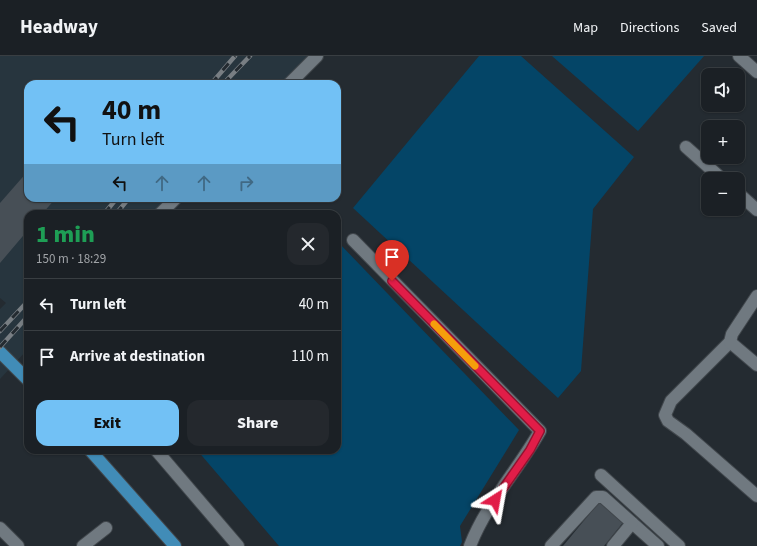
<!DOCTYPE html>
<meta charset="utf-8">
<style>
:root{--surface:#1b2025;--page:#24282d;--text:#f1f3f6;--muted:#a0a3a7;--line:#393e42;--accent:#72c1f5}
body{margin:0;font-family:"Source Sans 3",sans-serif;background:var(--page);color:var(--text);height:100vh;display:flex;flex-direction:column;font-size:15px;white-space:nowrap}
*{box-sizing:border-box;margin:0}
p{font-size:13px;color:var(--muted)}
.icon{flex:none;width:22px;height:22px;fill:none;stroke:currentColor;stroke-width:2;stroke-linecap:round;stroke-linejoin:round}
.map{position:relative;flex:1;overflow:hidden}
.panel{position:absolute;left:24px;top:154px;width:317px;height:244px;display:flex;flex-direction:column;background:var(--surface);border-radius:12px;box-shadow:0 1px 3px #0004,0 0 0 1px var(--line)}
.panel>*{flex:none}
.hud{position:absolute;left:24px;top:24px;width:317px;height:122px;border-radius:12px;box-shadow:0 1px 3px #0004,0 0 0 1px var(--line);background:#72c1f5;color:#111;overflow:hidden}
.controls{position:absolute;left:701px;top:12px;display:grid;gap:8px}
.controls a{display:grid;place-items:center;width:44px;height:44px;border-radius:8px;background:var(--surface);box-shadow:0 1px 3px #0004,0 0 0 1px var(--line);font-size:20px}
.pin{position:absolute;display:grid;place-items:center;width:34px;height:34px;color:#fff;margin:-41px -17px;border-radius:50% 50% 50% 0;rotate:-45deg;box-shadow:0 0 4px #0007}
.pin .icon{rotate:45deg}
.me{position:absolute;width:44px;margin:-22px;rotate:34deg;stroke-linejoin:round;filter:drop-shadow(0 0 3px #0008)}
.turn{display:flex;align-items:center;gap:14px;height:84px;padding:0 12px;font-size:18px}
.turn .icon{width:52px;height:52px;stroke-width:2.5}
.turn b{display:block;font-size:28px;line-height:34px}
.lanes{display:flex;align-items:center;height:38px;padding:0 12px;background:#0003;justify-content:center;gap:20px;direction:ltr}
.lanes .off{opacity:.35}
.round{display:grid;place-items:center;flex:none;width:42px;height:42px;border-radius:12px;background:var(--page)}
.summary{display:flex;align-items:center;justify-content:space-between;height:68px;padding:0 12px}
h1{font-size:24px;font-weight:800;line-height:30px;color:#1e9e55}
.cta{display:flex;gap:8px;margin-top:auto;padding:8px 12px}
.cta a{flex:1;height:46px;border-radius:12px;background:var(--accent);color:#111;font-size:16px;font-weight:800;line-height:46px;text-align:center}
.cta a+a{background:var(--page);color:var(--text)}
ul{padding:0;list-style:none}
li{display:flex;align-items:center;gap:12px;height:52px;padding:0 12px;border-top:1px solid var(--line)}
li div{flex:1}
li b{display:block;font-size:15px}
li em{font-style:normal}
header{display:flex;align-items:center;gap:24px;box-sizing:border-box;height:56px;padding:0 20px;background:var(--surface);border-bottom:1px solid var(--line)}
header strong{font-size:19px}
nav{display:flex;gap:22px;margin-inline-start:auto;font-size:14px}
.map>svg:first-child{display:block}
</style>
<header>
<strong>Headway</strong>
<nav><a>Map</a><a>Directions</a><a>Saved</a></nav>
</header>
<div class="map">
<svg width="757" height="490" viewBox="0 0 757 490">
<rect width="100%" height="100%" fill="#242b31"/>
<polygon fill="#27353e" points="0,0 308,0 280,28 28,28 28,142 168,142 153,158 28,158 28,293 0,323 0,253 6,247 0,242"/>
<g fill="#044567">
<polygon points="479,0 521,0 634,101 593,153 581,315 558,342 353,152"/>
<polygon points="552,0 704,0 638,75"/>
<polygon points="337,185 519,374 460,470 462,486 460,490 279,490 197,394 337,394"/>
</g>
<g fill="#474f56">
<polygon points="28,115 28,142 56,142 42,158 28,158 28,174 0,207 0,147"/>
<polygon points="601,444 625,464 604,490 563,490"/>
</g>
<g fill="none" stroke-linecap="round" stroke-linejoin="round">
<g stroke="#41474c" stroke-width="14">
<g id="street">
<polyline points="739,0 757,16"/>
<polyline points="289,28 317,0"/>
<polyline points="686,91 722,123"/>
<polyline points="738,137 757,154"/>
<polyline points="160,158 176,142"/>
<path d="M353,184L540,375C518,414 486,448 470,490"/>
<polyline points="757,240 732,278 730,286 671,345 665,359 668,365 686,378 757,440"/>
<polyline points="730,286 757,309"/>
<polyline points="156,394 238,490"/>
<polyline points="601,419 679,490"/>
<polyline points="0,472 18,490"/>
<polyline points="83,490 106,472"/>
<polyline points="551,490 596,441 603,441 658,490"/>
<polyline points="613,490 632,467"/>
</g>
</g>
<g stroke="#41474c" stroke-width="14">
<g id="primary">
<polyline points="0,296 28,324"/>
<polyline points="90,394 175,490"/>
</g>
</g>
<use href="#street" stroke="#707980" stroke-width="12"/>
<use href="#primary" stroke="#418cb7" stroke-width="12"/>
<g stroke="#787e83" stroke-width="4.5">
<g id="rail">
<polyline points="211,28 235,0"/>
<polyline points="223,28 250,0"/>
<polyline points="104,158 117,142"/>
<polyline points="116,158 129,142"/>
<polyline points="0,275 28,245"/>
<polyline points="0,291 28,260"/>
</g>
</g>
<use href="#rail" stroke="#242b31" stroke-width="3" stroke-dasharray="9" stroke-linecap="butt"/>
</g>
<g fill="none" stroke-linecap="round" stroke-linejoin="round">
<g stroke="#92132f" stroke-width="10">
<polyline id="route" points="392,225 540,375 530,394 495,444"/>
</g>
<use href="#route" stroke="#e11d48" stroke-width="7"/>
<polyline stroke="#f59e0b" stroke-width="7" points="434,268 475,310"/>
</g>
</svg>
<div class="controls">
<a><svg class="icon" aria-label="sound" viewBox="0 0 24 24"><path d="M4 9h4l5-4v14l-5-4H4zM17 9q2 3 0 6"/></svg></a>
<a>+</a>
<a>−</a>
</div>
<div class="pin" style="left:392px;top:225px;background:#d93025"><svg class="icon" aria-label="arrive" viewBox="0 0 24 24"><path d="M6 21V4h12l-3 4 3 4H6"/></svg></div>
<svg class="me" style="left:495px;top:444px" viewBox="-20 -20 40 40"><path d="M0-17L14 15 0 8-14 15z" fill="#e11d48" stroke="#fff" stroke-width="4"/></svg>
<div class="hud">
<div class="turn"><svg class="icon" aria-label="left" viewBox="0 0 24 24"><path d="M17 20v-9H6M10 6l-5 5 5 5"/></svg><div><b>40 m</b>Turn left</div></div>
<div class="lanes"><svg class="icon" aria-label="left" viewBox="0 0 24 24"><path d="M17 20v-9H6M10 6l-5 5 5 5"/></svg><svg class="icon off" aria-label="ahead" viewBox="0 0 24 24"><path d="M12 20V5M6 11l6-6 6 6"/></svg><svg class="icon off" aria-label="ahead" viewBox="0 0 24 24"><path d="M12 20V5M6 11l6-6 6 6"/></svg><svg class="icon off" aria-label="right" viewBox="0 0 24 24"><path d="M7 20v-9h11M14 6l5 5-5 5"/></svg></div>
</div>
<section class="panel">
<div class="summary"><div><h1>1 min</h1><p>150 m · 18:29</p></div><a class="round"><svg class="icon" aria-label="close" viewBox="0 0 24 24"><path d="M6 6l12 12M18 6L6 18"/></svg></a></div>
<ul>
<li><svg class="icon" aria-label="left" viewBox="0 0 24 24"><path d="M17 20v-9H6M10 6l-5 5 5 5"/></svg><div><b>Turn left</b></div><em>40 m</em></li>
<li><svg class="icon" aria-label="arrive" viewBox="0 0 24 24"><path d="M6 21V4h12l-3 4 3 4H6"/></svg><div><b>Arrive at destination</b></div><em>110 m</em></li>
</ul>
<div class="cta"><a>Exit</a><a>Share</a></div>
</section>
</div>
